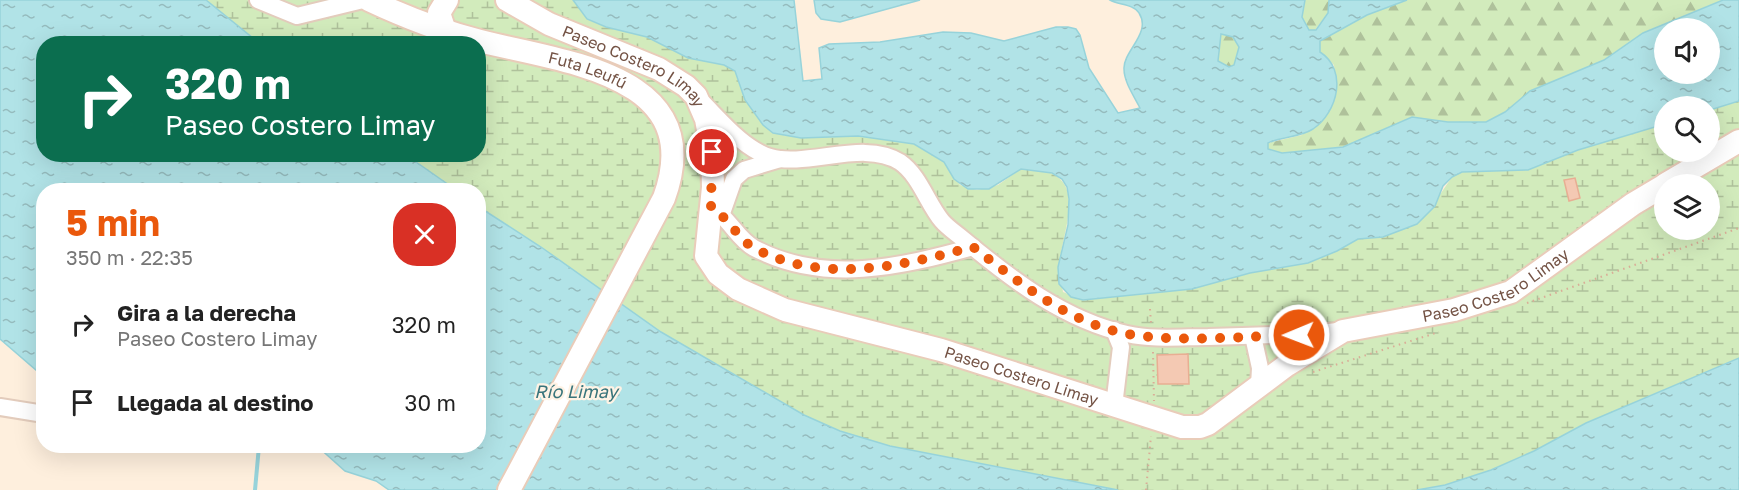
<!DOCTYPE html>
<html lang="es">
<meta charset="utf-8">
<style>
:root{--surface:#fff;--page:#f2f2f2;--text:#222;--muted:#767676;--accent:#ea580c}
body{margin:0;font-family:"Golos Text",sans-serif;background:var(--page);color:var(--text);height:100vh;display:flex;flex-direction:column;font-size:22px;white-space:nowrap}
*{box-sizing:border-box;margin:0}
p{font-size:20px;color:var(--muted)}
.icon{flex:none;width:33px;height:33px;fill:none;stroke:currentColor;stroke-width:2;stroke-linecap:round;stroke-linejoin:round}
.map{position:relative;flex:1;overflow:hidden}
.panel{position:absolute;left:36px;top:183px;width:450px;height:270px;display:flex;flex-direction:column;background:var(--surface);border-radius:24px;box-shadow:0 6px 24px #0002}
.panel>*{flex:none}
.top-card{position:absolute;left:36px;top:36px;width:450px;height:126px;border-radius:24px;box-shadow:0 6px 24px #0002;background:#0b6e4f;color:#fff;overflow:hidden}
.buttons{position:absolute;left:1654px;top:18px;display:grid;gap:12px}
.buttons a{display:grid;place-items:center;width:66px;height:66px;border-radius:50%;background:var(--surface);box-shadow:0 6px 24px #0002;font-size:30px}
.pin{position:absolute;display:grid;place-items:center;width:51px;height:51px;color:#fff;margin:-26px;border:3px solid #fff;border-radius:50%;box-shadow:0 2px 6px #0007}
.me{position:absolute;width:66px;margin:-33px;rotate:269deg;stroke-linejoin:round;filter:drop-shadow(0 0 4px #0008)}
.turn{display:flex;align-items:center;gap:21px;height:126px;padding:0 30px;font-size:27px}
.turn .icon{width:78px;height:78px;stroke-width:2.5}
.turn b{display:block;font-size:42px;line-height:51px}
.round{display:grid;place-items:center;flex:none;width:63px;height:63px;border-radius:24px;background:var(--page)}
.head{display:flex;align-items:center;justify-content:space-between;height:102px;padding:0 30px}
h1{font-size:36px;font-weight:700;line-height:45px;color:var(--accent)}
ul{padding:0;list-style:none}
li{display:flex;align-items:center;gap:18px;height:78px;padding:0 30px}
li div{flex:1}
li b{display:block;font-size:22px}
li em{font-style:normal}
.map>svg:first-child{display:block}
</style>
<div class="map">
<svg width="1739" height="490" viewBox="0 0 1739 490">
<defs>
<pattern id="forest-firs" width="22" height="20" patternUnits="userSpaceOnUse" patternTransform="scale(1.5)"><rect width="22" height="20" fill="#d2ebbc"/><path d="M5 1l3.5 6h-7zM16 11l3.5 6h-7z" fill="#afc19b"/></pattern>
<pattern id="wetland-marsh" width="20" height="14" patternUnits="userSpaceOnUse" patternTransform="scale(1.5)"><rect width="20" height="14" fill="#d2ebbc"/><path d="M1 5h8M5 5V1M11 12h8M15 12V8" fill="none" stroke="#afc19b"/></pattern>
<pattern id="water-ripples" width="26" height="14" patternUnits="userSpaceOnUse" patternTransform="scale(1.5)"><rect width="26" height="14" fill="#b1e3e7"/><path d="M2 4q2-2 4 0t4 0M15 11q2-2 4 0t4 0" fill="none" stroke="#95bbbd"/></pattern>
</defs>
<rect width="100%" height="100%" fill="#feefdd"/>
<g fill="url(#forest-firs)">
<polygon points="1305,0 1329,0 1328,13 1315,30 1309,30 1302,17"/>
<polygon points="1407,0 1723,0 1643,33 1604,60 1530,91 1505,112 1486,122 1448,122 1412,117 1343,147 1282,153 1268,149 1268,143 1302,135 1336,90 1334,65 1320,52 1320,41 1367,15"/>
<polygon points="1221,34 1233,37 1239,47 1234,65 1229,67 1218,61"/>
</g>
<path fill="url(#wetland-marsh)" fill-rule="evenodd" d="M206,0H573L587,19L606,27L647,37L688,58L724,65L735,71L745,100L757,114L785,136H858L914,144L944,162L960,185L977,190L998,185L1021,169C1092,167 1065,221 1059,264C1058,273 1062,283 1063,292L1083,300L1192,289L1250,273L1291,266L1337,251L1358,239L1370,237L1439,196L1452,177L1462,172L1528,170L1578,150L1665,124V152H1710V110L1739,101V358L1586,423L1534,451L1491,470L1445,485L1417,490H1118L889,446L840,431L804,415L713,365L661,332L541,247L479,207L478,190H456L406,155L478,154V44L259,43ZM1665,184H1710V230H1665Z"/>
<g fill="url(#water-ripples)" stroke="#97d3da" stroke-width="1.5" fill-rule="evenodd">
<polygon points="0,0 206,0 259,43 44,44 44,154 406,155 456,190 44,190 43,376 0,339"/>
<path d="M573,0H794L803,81L822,79L819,48L829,44L880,42L943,32L971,33L1004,41L1056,27H1068L1076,29L1080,35L1089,68L1118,113L1140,108C1134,96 1124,82 1124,69C1123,51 1152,33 1139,13C1134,4 1118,5 1110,0H1305L1302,17L1309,30H1316L1328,13L1329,0H1407L1367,15L1320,41V52C1348,70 1338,112 1313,129C1299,138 1282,136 1268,143V149L1282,153L1343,147L1412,117L1448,122H1486L1505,112L1530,91L1604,60L1643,33L1723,0H1739V101L1710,110V106H1665V124L1578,150L1528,170L1462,172L1452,177L1443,186L1435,206L1417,224L1383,237L1358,239L1337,251L1308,263L1250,273L1192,289L1083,300L1071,297L1059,284L1058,267L1068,225L1069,199L1067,187L1062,179L1052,173L1021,169L989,189H968L954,179L944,162L914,144L858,136L801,138L773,133L763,125L745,100L735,71L724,65L688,58L647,37L606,27L587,19ZM1665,28H1710V74H1665ZM1221,34L1233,37L1239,47L1234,65L1229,67L1218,61Z"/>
<polygon points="814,0 920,0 840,22 821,19 816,13"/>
<polygon points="479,207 541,247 661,332 804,415 840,431 890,446 1118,490 389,490 376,481 345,471 317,446 478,446"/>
<polygon points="1739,358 1739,490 1417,490 1445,485 1491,470 1534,451 1586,423"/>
</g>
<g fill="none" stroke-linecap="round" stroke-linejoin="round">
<polyline stroke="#97d3da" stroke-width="4" points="255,490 259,446"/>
</g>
<g fill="#f4c9b3" stroke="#e8ae93" stroke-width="1.5">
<polygon points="1575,178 1580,198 1569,201 1564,180"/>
<polygon points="1188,354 1189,384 1158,384 1157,355"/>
</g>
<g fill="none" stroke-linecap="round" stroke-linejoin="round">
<g stroke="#e3ccbc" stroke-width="20">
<g id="street">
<polyline points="258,0 297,16 363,0"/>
<path d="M703,103C721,121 744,149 770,157C807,168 864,139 900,162C920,176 927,203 942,221C948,228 956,233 963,239C1011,279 1064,320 1127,334C1153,340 1182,337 1208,337C1253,336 1296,335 1340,331"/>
<path d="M711,209C729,216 736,238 754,248C824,285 901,267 973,247"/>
<polyline points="722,213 734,179 744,170 780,159"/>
<polyline points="1253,336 1260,368 1259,386"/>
<polyline points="1114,406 1121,347 1114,330"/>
<polyline points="0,407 44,414"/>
</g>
</g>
<g stroke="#e9ccb9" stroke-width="26">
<g id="secondary">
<path id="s1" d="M369,0C405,17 441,31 480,41C563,62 709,74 664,198L509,490"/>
<path id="s2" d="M507,0L549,24L659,69L686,86L696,96L706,119L712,152L713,187L706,256L718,274L738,289L785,310L941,350L1182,427H1200L1208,424L1287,365L1343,331L1454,310L1511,292L1633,204L1665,185"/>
<polyline points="445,31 439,13 447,0"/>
<polyline points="1666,184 1739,141"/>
</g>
</g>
<g stroke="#d9ad97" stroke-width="2" stroke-dasharray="1.5 4.5" stroke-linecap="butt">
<polyline points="1527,303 1739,228"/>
<polyline points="1150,309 1151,323"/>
<polyline points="1153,352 1154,401"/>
<polyline points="1313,372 1439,332"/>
<polyline points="1146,490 1151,436"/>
</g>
<use href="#street" stroke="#fff" stroke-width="16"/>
<use href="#secondary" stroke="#fff" stroke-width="22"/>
</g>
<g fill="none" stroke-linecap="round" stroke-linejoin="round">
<path stroke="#ea580c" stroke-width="10" stroke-dasharray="0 18" d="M712,152L711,209C729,216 736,238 754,248C823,285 901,266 973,247C1020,283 1068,323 1128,334C1177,343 1248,336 1299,335"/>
</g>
<g text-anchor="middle" stroke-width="4.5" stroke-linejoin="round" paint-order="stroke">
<g font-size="16" fill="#745345" stroke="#fff3e5">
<text dy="6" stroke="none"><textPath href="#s2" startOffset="144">Paseo Costero Limay</textPath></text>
<text dy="6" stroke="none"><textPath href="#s1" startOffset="230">Futa Leufú</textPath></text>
<text dy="6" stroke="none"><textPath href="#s2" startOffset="1240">Paseo Costero Limay</textPath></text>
<text dy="6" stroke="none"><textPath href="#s2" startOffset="720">Paseo Costero Limay</textPath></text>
</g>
<g font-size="18" font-style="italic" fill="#38747b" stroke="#fff3e5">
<text x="576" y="398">Río Limay</text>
</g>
</g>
</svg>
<div class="buttons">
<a><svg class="icon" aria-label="sound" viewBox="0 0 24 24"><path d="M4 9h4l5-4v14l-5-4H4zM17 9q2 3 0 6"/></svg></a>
<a><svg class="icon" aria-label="search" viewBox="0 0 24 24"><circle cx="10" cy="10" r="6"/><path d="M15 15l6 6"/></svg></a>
<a><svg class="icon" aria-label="layers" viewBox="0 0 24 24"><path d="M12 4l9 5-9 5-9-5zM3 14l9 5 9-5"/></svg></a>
</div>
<div class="pin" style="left:712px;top:152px;background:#d93025"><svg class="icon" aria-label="arrive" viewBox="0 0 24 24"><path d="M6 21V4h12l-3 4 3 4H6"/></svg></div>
<svg class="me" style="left:1299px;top:335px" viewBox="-20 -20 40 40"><circle r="17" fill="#ea580c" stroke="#fff" stroke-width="3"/><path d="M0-11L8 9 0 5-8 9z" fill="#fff"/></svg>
<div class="top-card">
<div class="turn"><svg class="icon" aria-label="right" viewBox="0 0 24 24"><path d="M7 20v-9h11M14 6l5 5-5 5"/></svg><div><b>320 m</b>Paseo Costero Limay</div></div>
</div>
<section class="panel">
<div class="head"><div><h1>5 min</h1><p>350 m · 22:35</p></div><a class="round" style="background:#d93025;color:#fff"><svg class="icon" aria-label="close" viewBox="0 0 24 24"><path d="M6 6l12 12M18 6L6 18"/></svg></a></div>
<ul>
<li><svg class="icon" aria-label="right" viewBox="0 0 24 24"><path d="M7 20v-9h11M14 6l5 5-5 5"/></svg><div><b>Gira a la derecha</b><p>Paseo Costero Limay</p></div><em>320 m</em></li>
<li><svg class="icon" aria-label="arrive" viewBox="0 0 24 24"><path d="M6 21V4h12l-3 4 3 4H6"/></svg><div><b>Llegada al destino</b></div><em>30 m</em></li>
</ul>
</section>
</div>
